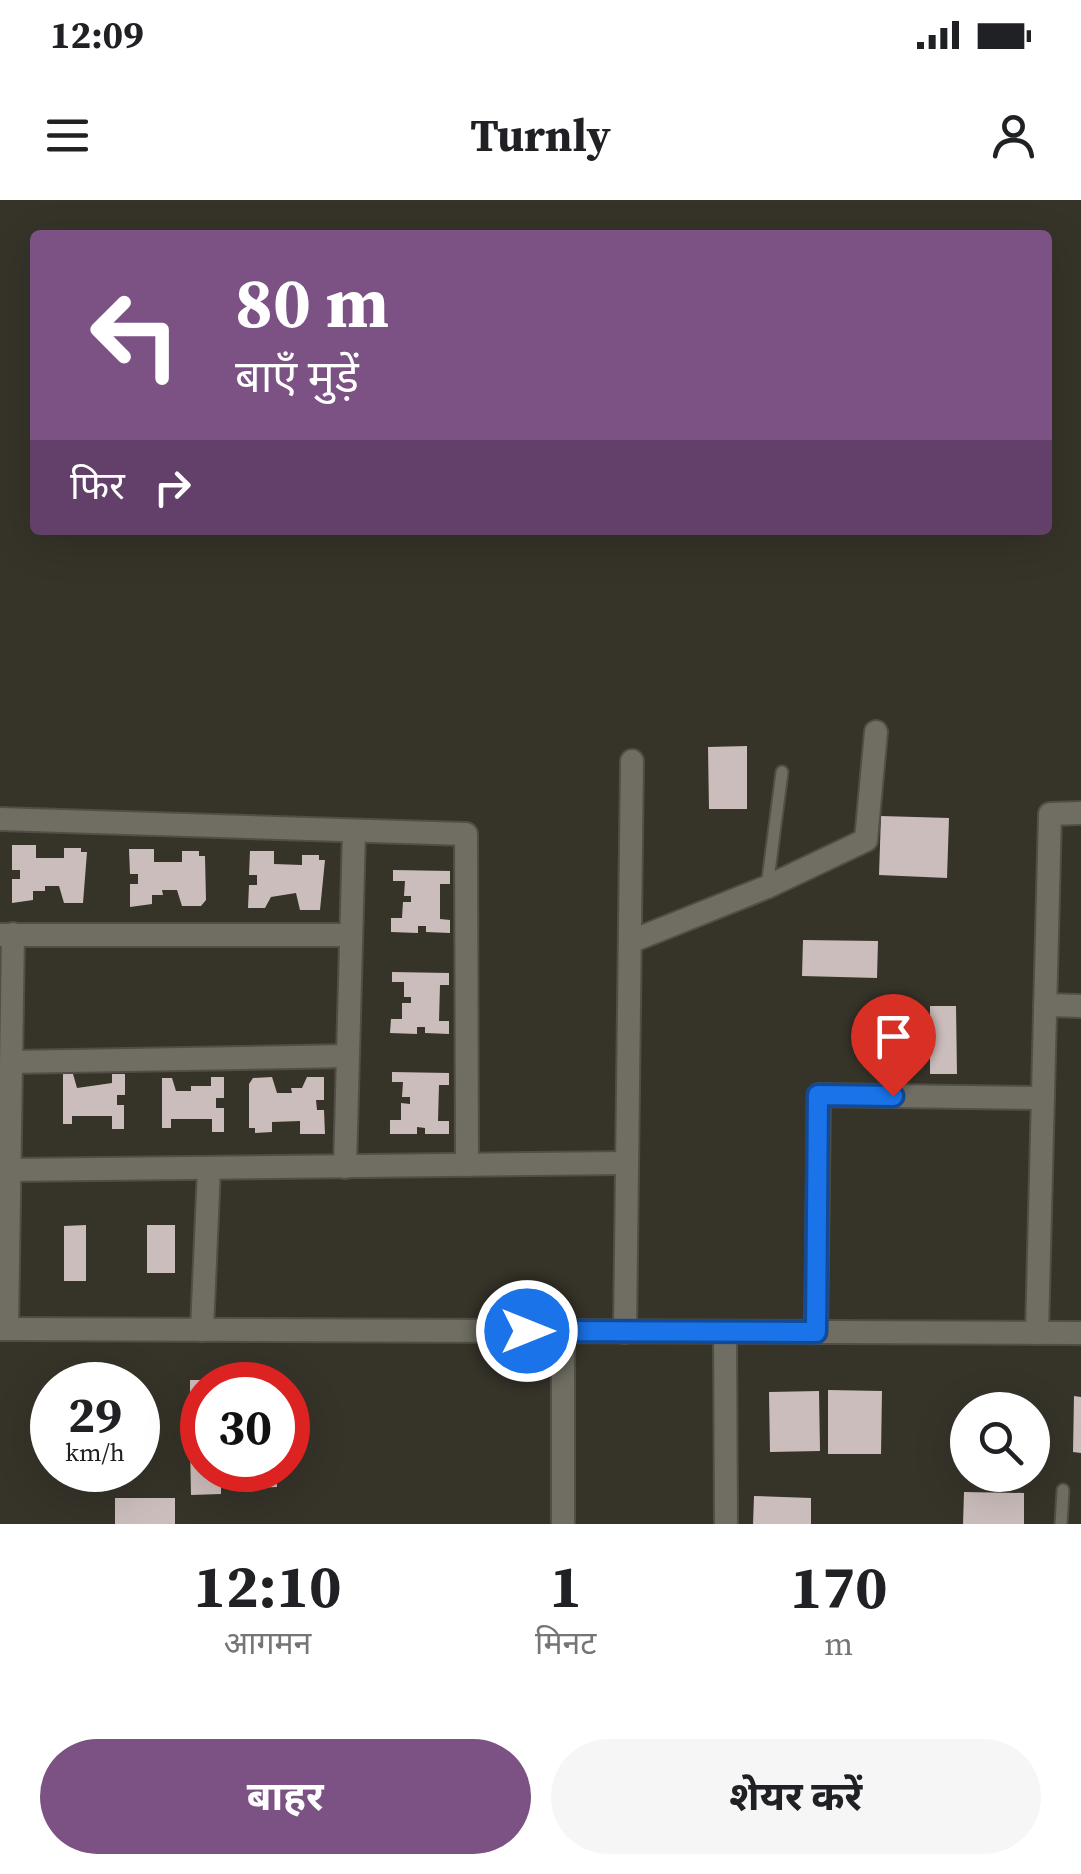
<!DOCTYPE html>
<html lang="hi">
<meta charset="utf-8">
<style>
:root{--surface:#fff;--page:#f6f6f6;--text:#202124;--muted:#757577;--accent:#7c5184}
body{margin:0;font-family:"Source Serif 4","Noto Sans Devanagari",serif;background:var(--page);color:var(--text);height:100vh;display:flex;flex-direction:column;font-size:38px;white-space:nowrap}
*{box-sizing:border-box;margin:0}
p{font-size:32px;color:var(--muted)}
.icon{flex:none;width:55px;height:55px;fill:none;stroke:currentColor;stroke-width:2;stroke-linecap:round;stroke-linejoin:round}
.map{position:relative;height:1324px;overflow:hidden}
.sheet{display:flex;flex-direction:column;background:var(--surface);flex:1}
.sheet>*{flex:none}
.banner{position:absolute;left:30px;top:30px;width:1022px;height:305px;border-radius:10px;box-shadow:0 10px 40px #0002;background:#7c5184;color:#fff;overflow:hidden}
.controls{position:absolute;left:950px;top:1192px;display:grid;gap:20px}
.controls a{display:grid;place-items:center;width:100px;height:100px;border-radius:50%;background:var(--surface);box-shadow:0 10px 40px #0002;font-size:50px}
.speed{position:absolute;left:30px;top:1162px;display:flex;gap:20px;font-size:50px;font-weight:700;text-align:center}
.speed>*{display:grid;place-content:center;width:130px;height:130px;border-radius:50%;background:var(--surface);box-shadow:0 10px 40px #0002;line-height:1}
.speed small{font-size:25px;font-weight:400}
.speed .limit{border:15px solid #d22;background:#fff;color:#111}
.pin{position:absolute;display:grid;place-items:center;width:85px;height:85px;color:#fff;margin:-102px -42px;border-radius:50% 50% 50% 0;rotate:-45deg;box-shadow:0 0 10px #0007}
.pin .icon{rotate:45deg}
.me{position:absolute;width:110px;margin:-55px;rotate:90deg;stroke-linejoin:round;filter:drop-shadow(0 0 8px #0008)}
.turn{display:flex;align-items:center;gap:35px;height:210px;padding:0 40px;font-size:45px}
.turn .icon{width:130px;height:130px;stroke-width:2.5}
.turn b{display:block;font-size:70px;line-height:85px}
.then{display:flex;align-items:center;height:95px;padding:0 40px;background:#0003;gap:20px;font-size:38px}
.eta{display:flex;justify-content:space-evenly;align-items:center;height:170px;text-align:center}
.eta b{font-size:60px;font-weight:700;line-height:70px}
.cta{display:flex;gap:20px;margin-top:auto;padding:20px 40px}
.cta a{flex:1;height:115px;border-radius:60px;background:var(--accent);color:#fff;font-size:40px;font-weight:700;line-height:115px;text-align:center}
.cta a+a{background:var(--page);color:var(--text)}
.status{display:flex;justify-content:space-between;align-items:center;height:70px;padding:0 50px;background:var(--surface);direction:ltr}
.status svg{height:28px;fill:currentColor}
header{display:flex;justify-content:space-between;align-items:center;height:130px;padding:0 40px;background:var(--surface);font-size:45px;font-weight:700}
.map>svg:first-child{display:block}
</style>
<div class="status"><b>12:09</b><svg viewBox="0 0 49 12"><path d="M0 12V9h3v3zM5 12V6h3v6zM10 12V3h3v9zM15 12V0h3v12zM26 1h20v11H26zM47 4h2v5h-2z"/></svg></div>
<header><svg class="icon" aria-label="menu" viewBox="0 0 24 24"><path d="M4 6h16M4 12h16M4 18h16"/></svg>Turnly<svg class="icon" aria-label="person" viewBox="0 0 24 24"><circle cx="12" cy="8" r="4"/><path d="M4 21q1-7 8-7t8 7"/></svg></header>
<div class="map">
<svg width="1081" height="1324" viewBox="0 0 1081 1324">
<rect width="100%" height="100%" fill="#363329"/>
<g fill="#cbbdbb">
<polygon points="747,546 747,609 709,609 708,547"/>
<polygon points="881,616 949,618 947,678 879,675"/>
<polygon points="12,645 36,645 36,658 64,658 64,648 81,648 81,652 87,652 83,703 64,703 59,686 45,686 45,691 33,691 33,700 12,703 12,679 20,679 20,670 12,670"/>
<polygon points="129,649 154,649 154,662 182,662 182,651 199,651 199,656 205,656 206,700 201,706 182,706 177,690 162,690 163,695 152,695 152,704 130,707 130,684 138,684 138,674 130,674"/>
<polygon points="250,651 274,651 274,664 302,665 302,655 319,655 319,660 325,660 320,710 300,710 296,693 271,697 265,708 248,708 249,685 257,685 257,675 249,675"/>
<polygon points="393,670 450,671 450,684 440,684 440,719 450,720 450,733 426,732 426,726 418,726 418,733 391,732 391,718 402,718 403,702 411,702 411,696 404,696 405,681 393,681"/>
<polygon points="803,740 878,741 877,778 802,776"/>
<polygon points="392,772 449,773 449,785 440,785 439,821 449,821 449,834 425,833 425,827 417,827 417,834 390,833 391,819 402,819 402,803 411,803 411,797 404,797 404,782 392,782"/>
<polygon points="930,806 956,806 957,874 930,874"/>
<polygon points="392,872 449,873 449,885 439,885 438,921 449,921 449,934 425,934 425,928 417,927 417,934 390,934 390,920 401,920 401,903 410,904 410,897 402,897 403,882 392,882"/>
<polygon points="63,874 73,874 77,888 112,883 112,874 125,874 125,895 117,895 117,905 124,905 124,929 112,929 112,916 72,916 72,924 63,924"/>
<polygon points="211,877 224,877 224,898 216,898 216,908 224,908 224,932 212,932 212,919 171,919 171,928 162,928 162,878 172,878 176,891 191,891 191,886 211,886"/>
<polygon points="272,877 277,893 292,893 291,888 302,888 307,877 324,877 324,900 316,900 317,910 324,910 325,934 300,934 300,921 272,922 272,932 255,933 255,928 249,928 249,884 253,878"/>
<polygon points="86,1025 86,1081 64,1081 64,1026"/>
<rect x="147" y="1025" width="28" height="48"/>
<polygon points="190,1180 217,1180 217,1185 202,1185 202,1240 190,1240"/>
<polygon points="828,1190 882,1191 881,1254 828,1254"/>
<polygon points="819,1191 820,1251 770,1252 769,1192"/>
<polygon points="1074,1196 1081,1197 1081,1253 1073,1252"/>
<polygon points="190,1243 202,1243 202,1270 221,1270 221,1294 191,1295"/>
<polygon points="250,1270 276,1270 277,1287 250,1288"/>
<polygon points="964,1292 1024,1293 1024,1324 963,1324"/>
<polygon points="754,1296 811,1298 811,1324 753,1324"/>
<rect x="115" y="1298" width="60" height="26"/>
</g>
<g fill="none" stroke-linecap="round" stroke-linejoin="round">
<g stroke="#514e47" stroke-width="15">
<g id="lane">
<polyline points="767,687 782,572"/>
<polyline points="1061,1324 1063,1290"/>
</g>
</g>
<g stroke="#514e47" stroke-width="26">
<g id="street">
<polyline points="0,619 466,634 467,965"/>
<polyline points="0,735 351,735"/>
<polyline points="632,741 767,687 866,640 876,532"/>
<polyline points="1045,805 1081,806"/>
<polyline points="11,862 348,856"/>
<polyline points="345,967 354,632"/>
<polyline points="9,970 625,963"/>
<polyline points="0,1129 1081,1133"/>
<polyline points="7,1129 13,734"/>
<polyline points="202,1130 209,968"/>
<polyline points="563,1131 563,1324"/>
<polyline points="625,1132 632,561"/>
<polyline points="725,1132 726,1324"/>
<polyline points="816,1132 819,895 1043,898"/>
<polyline points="1037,1133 1050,614 1081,613"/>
</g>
</g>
<use href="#lane" stroke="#706d62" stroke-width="11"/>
<use href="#street" stroke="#706d62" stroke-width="22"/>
</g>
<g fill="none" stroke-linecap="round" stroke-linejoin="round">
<g stroke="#114b97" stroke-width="25">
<polyline id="route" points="527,1131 816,1132 818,895 893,896"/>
</g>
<use href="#route" stroke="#1a73e8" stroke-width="18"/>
</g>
</svg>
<div class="controls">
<a><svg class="icon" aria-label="search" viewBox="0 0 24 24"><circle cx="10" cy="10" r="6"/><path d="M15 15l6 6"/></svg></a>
</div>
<div class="speed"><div>29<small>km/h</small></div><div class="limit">30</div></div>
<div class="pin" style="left:893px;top:896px;background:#d93025"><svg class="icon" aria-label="arrive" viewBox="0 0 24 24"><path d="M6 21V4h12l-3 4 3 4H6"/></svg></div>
<svg class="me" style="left:527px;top:1131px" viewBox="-20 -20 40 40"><circle r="17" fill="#1a73e8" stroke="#fff" stroke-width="3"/><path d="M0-11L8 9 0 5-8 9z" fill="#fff"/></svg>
<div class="banner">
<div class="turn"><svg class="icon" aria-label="left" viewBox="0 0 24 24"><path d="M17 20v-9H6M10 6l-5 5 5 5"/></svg><div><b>80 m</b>बाएँ मुड़ें</div></div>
<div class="then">फिर<svg class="icon" aria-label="right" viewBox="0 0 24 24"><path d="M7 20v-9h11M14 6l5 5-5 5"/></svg></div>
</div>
</div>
<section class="sheet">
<div class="eta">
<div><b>12:10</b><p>आगमन</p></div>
<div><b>1</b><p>मिनट</p></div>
<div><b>170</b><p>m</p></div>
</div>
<div class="cta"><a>बाहर</a><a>शेयर करें</a></div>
</section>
